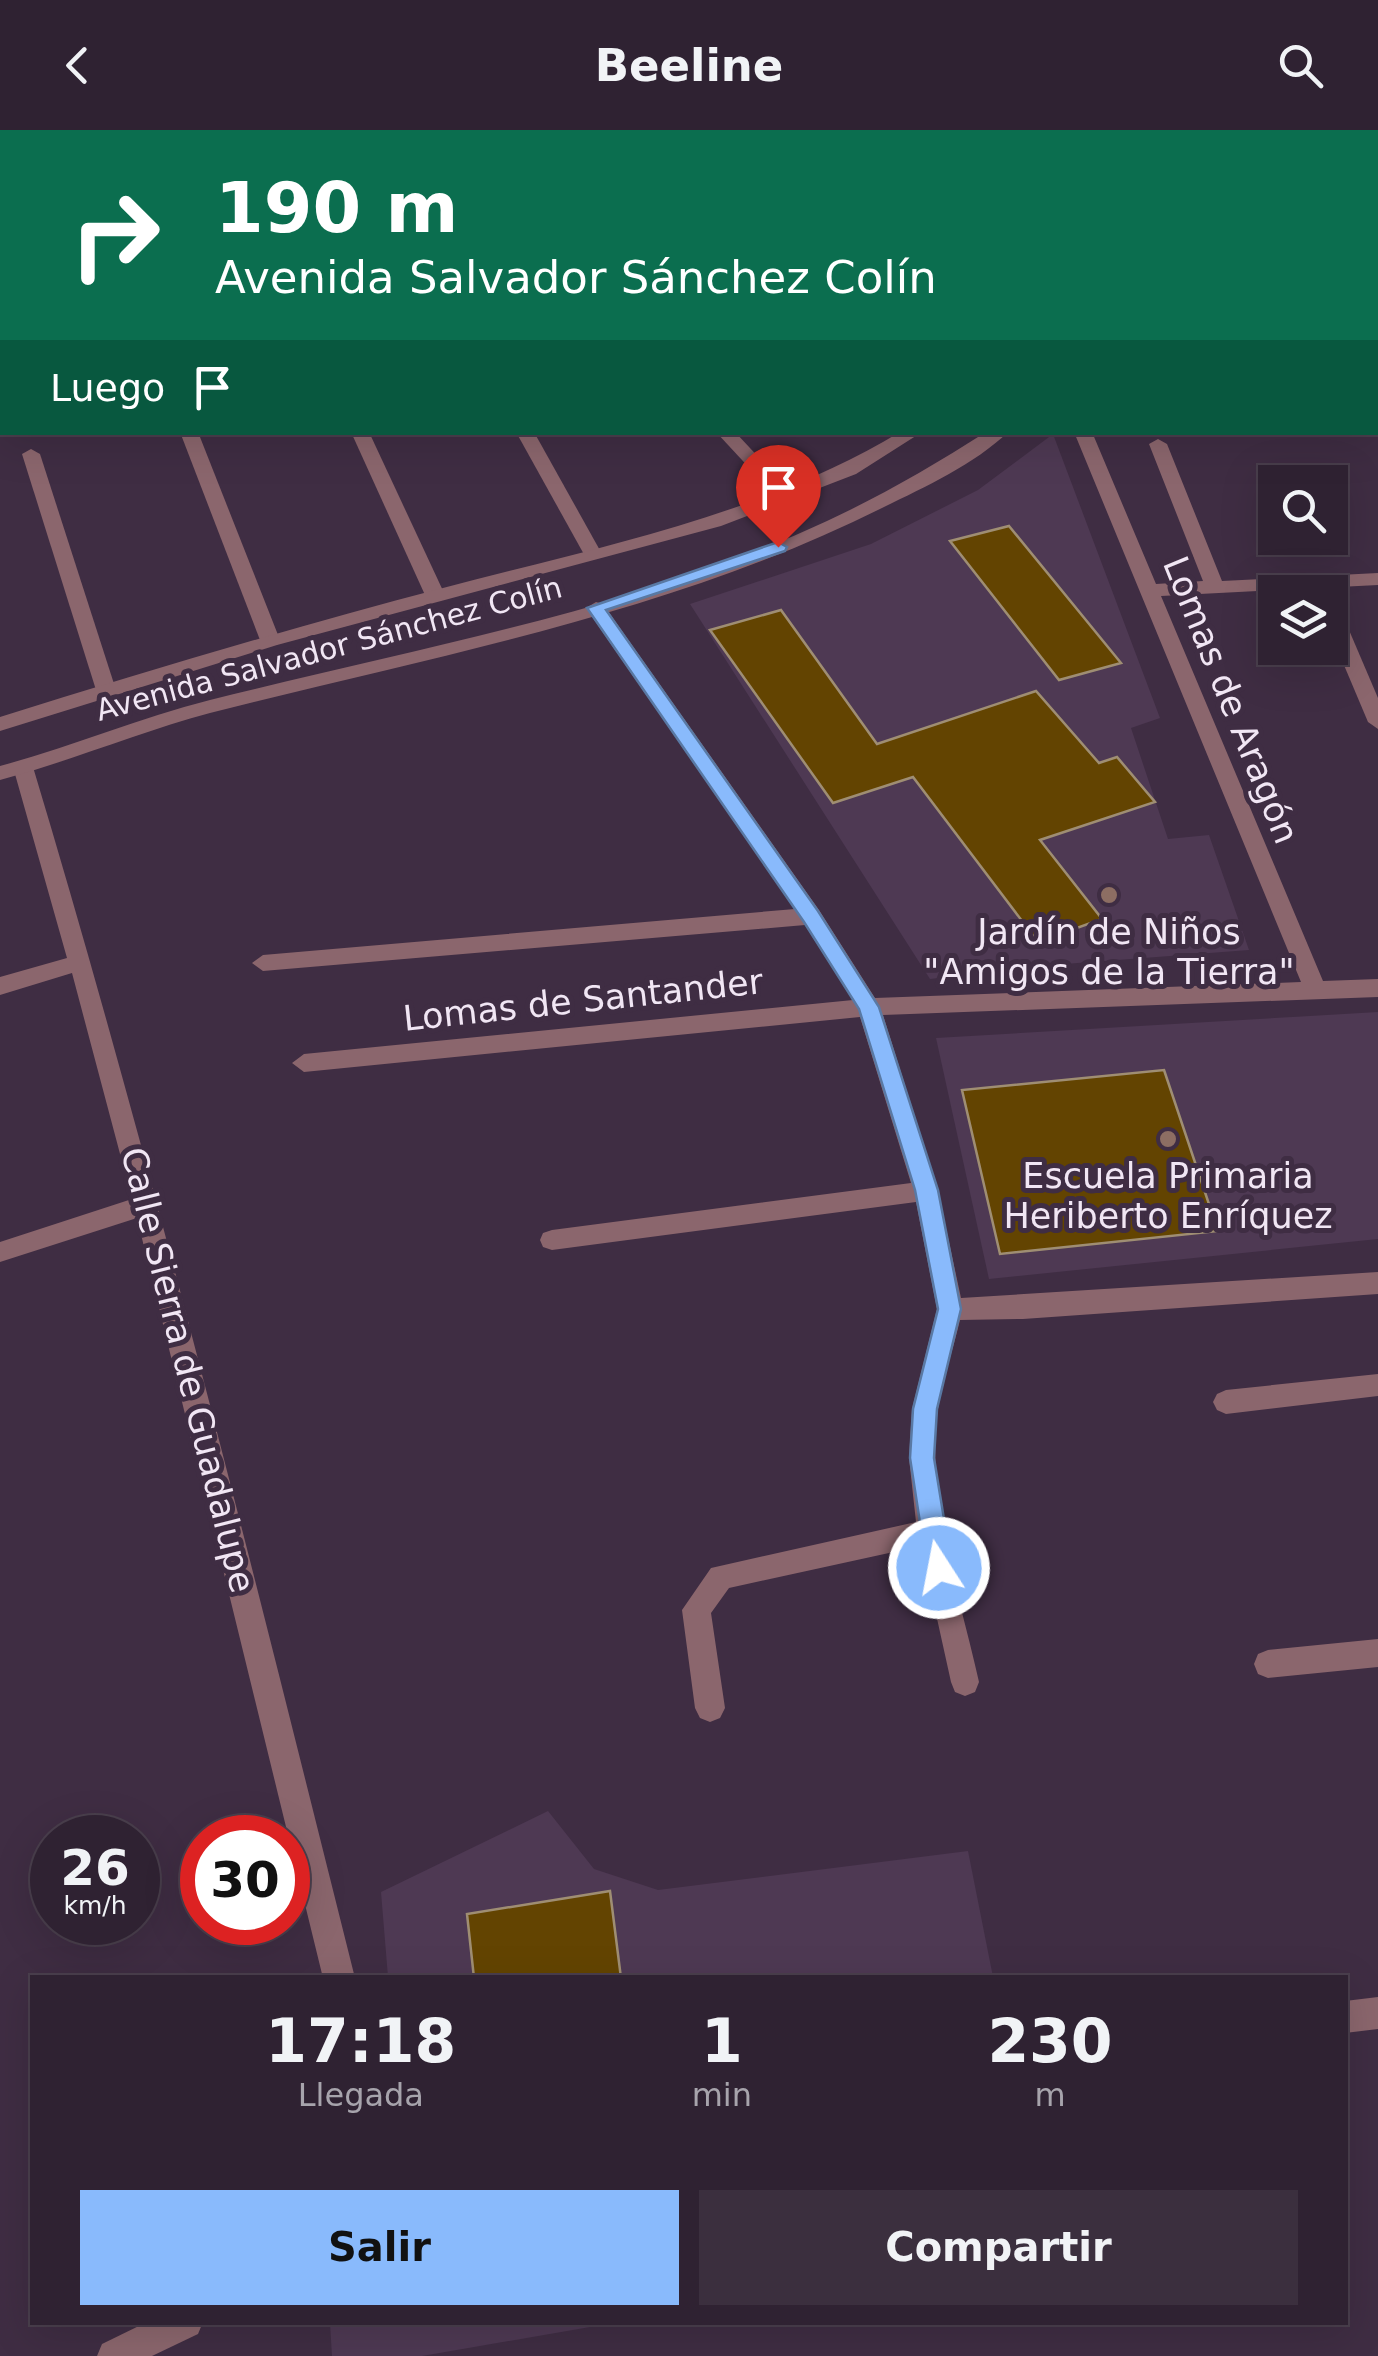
<!DOCTYPE html>
<html lang="es">
<meta charset="utf-8">
<style>
:root{--surface:#2f2232;--page:#3b2f3e;--text:#f1f3f6;--muted:#a7a4ac;--line:#4a3f4d;--accent:#89bafc}
body{margin:0;font-family:"DejaVu Sans",sans-serif;background:var(--page);color:var(--text);height:100vh;display:flex;flex-direction:column;font-size:38px;white-space:nowrap}
*{box-sizing:border-box;margin:0}
p{font-size:32px;color:var(--muted)}
.icon{flex:none;width:55px;height:55px;fill:none;stroke:currentColor;stroke-width:2;stroke-linecap:round;stroke-linejoin:round}
.map{position:relative;flex:1;overflow:hidden}
.details{position:absolute;left:30px;top:1845px;width:1318px;height:350px;display:flex;flex-direction:column;background:var(--surface);border-radius:0px;box-shadow:0 10px 40px #0002,0 0 0 2px var(--line)}
.details>*{flex:none}
.top-card{position:absolute;left:0px;top:0px;width:1380px;height:305px;box-shadow:0 10px 40px #0002,0 0 0 2px var(--line);background:#0b6e4f;color:#fff;overflow:hidden}
.tools{position:absolute;left:1258px;top:335px;display:grid;gap:20px}
.tools a{display:grid;place-items:center;width:90px;height:90px;border-radius:0px;background:var(--surface);box-shadow:0 10px 40px #0002,0 0 0 2px var(--line);font-size:50px}
.speed{position:absolute;left:30px;top:1685px;display:flex;gap:20px;font-size:50px;font-weight:700;text-align:center}
.speed>*{display:grid;place-content:center;width:130px;height:130px;border-radius:50%;background:var(--surface);box-shadow:0 10px 40px #0002,0 0 0 2px var(--line);line-height:1}
.speed small{font-size:25px;font-weight:400}
.speed .limit{border:15px solid #d22;background:#fff;color:#111}
.pin{position:absolute;display:grid;place-items:center;width:85px;height:85px;color:#fff;margin:-102px -42px;border-radius:50% 50% 50% 0;rotate:-45deg;box-shadow:0 0 10px #0007}
.pin .icon{rotate:45deg}
.me{position:absolute;width:110px;margin:-55px;rotate:349deg;stroke-linejoin:round;filter:drop-shadow(0 0 8px #0008)}
.turn{display:flex;align-items:center;gap:35px;height:210px;padding:0 50px;font-size:45px}
.turn .icon{width:130px;height:130px;stroke-width:2.5}
.turn b{display:block;font-size:70px;line-height:85px}
.then{display:flex;align-items:center;height:95px;padding:0 50px;background:#0003;gap:20px;font-size:38px}
.eta{display:flex;justify-content:space-evenly;align-items:center;height:170px;text-align:center}
.eta b{font-size:60px;font-weight:700;line-height:70px}
.primary-button{display:flex;gap:20px;margin-top:auto;padding:20px 50px}
.primary-button a{flex:1;height:115px;border-radius:0px;background:var(--accent);color:#111;font-size:40px;font-weight:700;line-height:115px;text-align:center}
.primary-button a+a{background:var(--page);color:var(--text)}
header{display:flex;justify-content:space-between;align-items:center;height:130px;padding:0 50px;background:var(--surface);font-size:45px;font-weight:700}
.map>svg:first-child{display:block}
</style>
<header><svg class="icon" aria-label="back" viewBox="0 0 24 24"><path d="M15 5l-7 7 7 7"/></svg>Beeline<svg class="icon" aria-label="search" viewBox="0 0 24 24"><circle cx="10" cy="10" r="6"/><path d="M15 15l6 6"/></svg></header>
<div class="map">
<svg width="1378" height="2226" viewBox="0 0 1378 2226">
<rect width="100%" height="100%" fill="#3f2d43"/>
<g fill="#4e3953">
<polygon points="1053,304 1160,588 1131,598 1168,709 1209,705 1249,820 1038,836 930,849 690,474 871,414 978,360"/>
<polygon points="1378,882 1378,1109 989,1149 936,908"/>
<polygon points="548,1681 594,1739 658,1760 968,1721 993,1847 388,1847 381,1762"/>
<polygon points="330,2193 330,2192 613,2193 422,2226 332,2226"/>
</g>
<g fill="#634401" stroke="#9f8e73" stroke-width="2.5">
<polygon points="1009,396 1121,533 1059,550 950,411"/>
<polygon points="781,480 877,614 1036,561 1099,633 1117,627 1155,672 1040,710 1102,789 1038,812 913,647 833,673 710,500"/>
<polygon points="1164,940 1218,1101 1000,1124 962,960"/>
<polygon points="610,1761 621,1848 474,1848 467,1784"/>
</g>
<g fill="none" stroke-linecap="round" stroke-linejoin="round">
<g fill="#8b666d" fill-rule="evenodd">
<polygon points="180,302 198,302 280,510 277,515 263,515 260,510"/>
<polygon points="351,302 369,302 445,465 442,469 435,471 425,465"/>
<polygon points="516,302 534,302 602,424 600,428 586,428"/>
<polygon points="716,302 735,302 790,361 790,369 778,369"/>
<path d="M1074,302H1092L1156,454L1203,451L1149,314L1158,309L1167,314L1222,451L1378,443V455L1161,466L1323,851L1378,849V867L883,885L938,1061L961,1168L1378,1142V1164L1023,1189L960,1190C953,1219 943,1249 938,1279C925,1369 960,1465 979,1552L975,1562L965,1566L955,1562L951,1552L921,1416L729,1458L711,1483L725,1578L720,1588L710,1592L700,1588L695,1578L682,1480L711,1438L916,1392L909,1328L912,1279L937,1179L916,1072L552,1120L543,1117L540,1110L543,1103L552,1100L911,1053L860,887L304,942L292,933L304,924L853,870L805,795L263,841L252,833L263,825L795,779L586,478L596,472L603,474L819,780L875,868L1301,852Z"/>
<polygon points="31,319 40,324 116,560 113,565 99,565 96,560 22,324"/>
<polygon points="1330,473 1340,479 1378,568 1378,599 1368,592 1330,502"/>
<path d="M23,630L33,637C153,1036 253,1441 355,1848H323L137,1088L0,1132V1112L132,1069L72,843L0,865V847L67,828L13,637Z"/>
<polygon points="1378,1244 1378,1266 1226,1284 1217,1280 1213,1272 1217,1264 1226,1260"/>
<polygon points="1378,1509 1378,1537 1268,1548 1258,1544 1254,1534 1258,1524 1268,1520"/>
<polygon points="1378,1867 1378,1899 1345,1903 1345,1871"/>
<polygon points="147,2192 203,2192 198,2204 152,2226 97,2226 102,2214"/>
</g>
<g fill="#8b666d" fill-rule="evenodd">
<path d="M900,302H922L856,344L721,396L277,515L0,601V587C147,541 294,497 443,458C598,417 761,386 900,302Z"/>
<path d="M986,302H1008C975,334 925,357 884,377C673,483 437,525 210,583C139,602 71,631 0,650V636C71,617 138,588 210,570C416,518 633,481 827,391C883,365 934,335 986,302Z"/>
</g>
</g>
<polygon fill="#89bafc" stroke="#5979a4" stroke-width="2.5" points="778,412 787,417 785,421 606,480 818,781 879,877 938,1060 961,1179 937,1279 934,1328 952,1438 948,1447 939,1450 930,1447 927,1438 910,1328 913,1279 938,1179 915,1060 859,879 804,792 587,478"/>
<g fill="#8d6e63" stroke="#3f2d43" stroke-width="4">
<circle cx="1109" cy="765" r="10"/>
<circle cx="1168" cy="1009" r="10"/>
</g>
<g text-anchor="middle" stroke-width="10" stroke-linejoin="round" paint-order="stroke">
<g font-size="30" fill="#f1e6f4" stroke="#3f2d43">
<text transform="translate(329 519) rotate(-15)" y="10">Avenida Salvador Sánchez Colín</text>
</g>
<g font-size="35" fill="#f1e6f4" stroke="#3f2d43">
<text transform="translate(1231 570) rotate(68)" y="12">Lomas de Aragón</text>
<text transform="translate(583 870) rotate(-6)" y="12">Lomas de Santander</text>
<text transform="translate(188 1240) rotate(76)" y="12">Calle Sierra de Guadalupe</text>
</g>
<g font-size="35" fill="#f1e6f4" stroke="#3f2d43">
<text x="1109" y="814">Jardín de Niños<tspan x="1109" dy="40">"Amigos de la Tierra"</tspan></text>
<text x="1168" y="1058">Escuela Primaria<tspan x="1168" dy="40">Heriberto Enríquez</tspan></text>
</g>
</g>
</svg>
<div class="tools">
<a><svg class="icon" aria-label="search" viewBox="0 0 24 24"><circle cx="10" cy="10" r="6"/><path d="M15 15l6 6"/></svg></a>
<a><svg class="icon" aria-label="layers" viewBox="0 0 24 24"><path d="M12 4l9 5-9 5-9-5zM3 14l9 5 9-5"/></svg></a>
</div>
<div class="speed"><div>26<small>km/h</small></div><div class="limit">30</div></div>
<div class="pin" style="left:778px;top:417px;background:#d93025"><svg class="icon" aria-label="arrive" viewBox="0 0 24 24"><path d="M6 21V4h12l-3 4 3 4H6"/></svg></div>
<svg class="me" style="left:939px;top:1438px" viewBox="-20 -20 40 40"><circle r="17" fill="#89bafc" stroke="#fff" stroke-width="3"/><path d="M0-11L8 9 0 5-8 9z" fill="#fff"/></svg>
<div class="top-card">
<div class="turn"><svg class="icon" aria-label="right" viewBox="0 0 24 24"><path d="M7 20v-9h11M14 6l5 5-5 5"/></svg><div><b>190 m</b>Avenida Salvador Sánchez Colín</div></div>
<div class="then">Luego<svg class="icon" aria-label="arrive" viewBox="0 0 24 24"><path d="M6 21V4h12l-3 4 3 4H6"/></svg></div>
</div>
<section class="details">
<div class="eta">
<div><b>17:18</b><p>Llegada</p></div>
<div><b>1</b><p>min</p></div>
<div><b>230</b><p>m</p></div>
</div>
<div class="primary-button"><a>Salir</a><a>Compartir</a></div>
</section>
</div>
